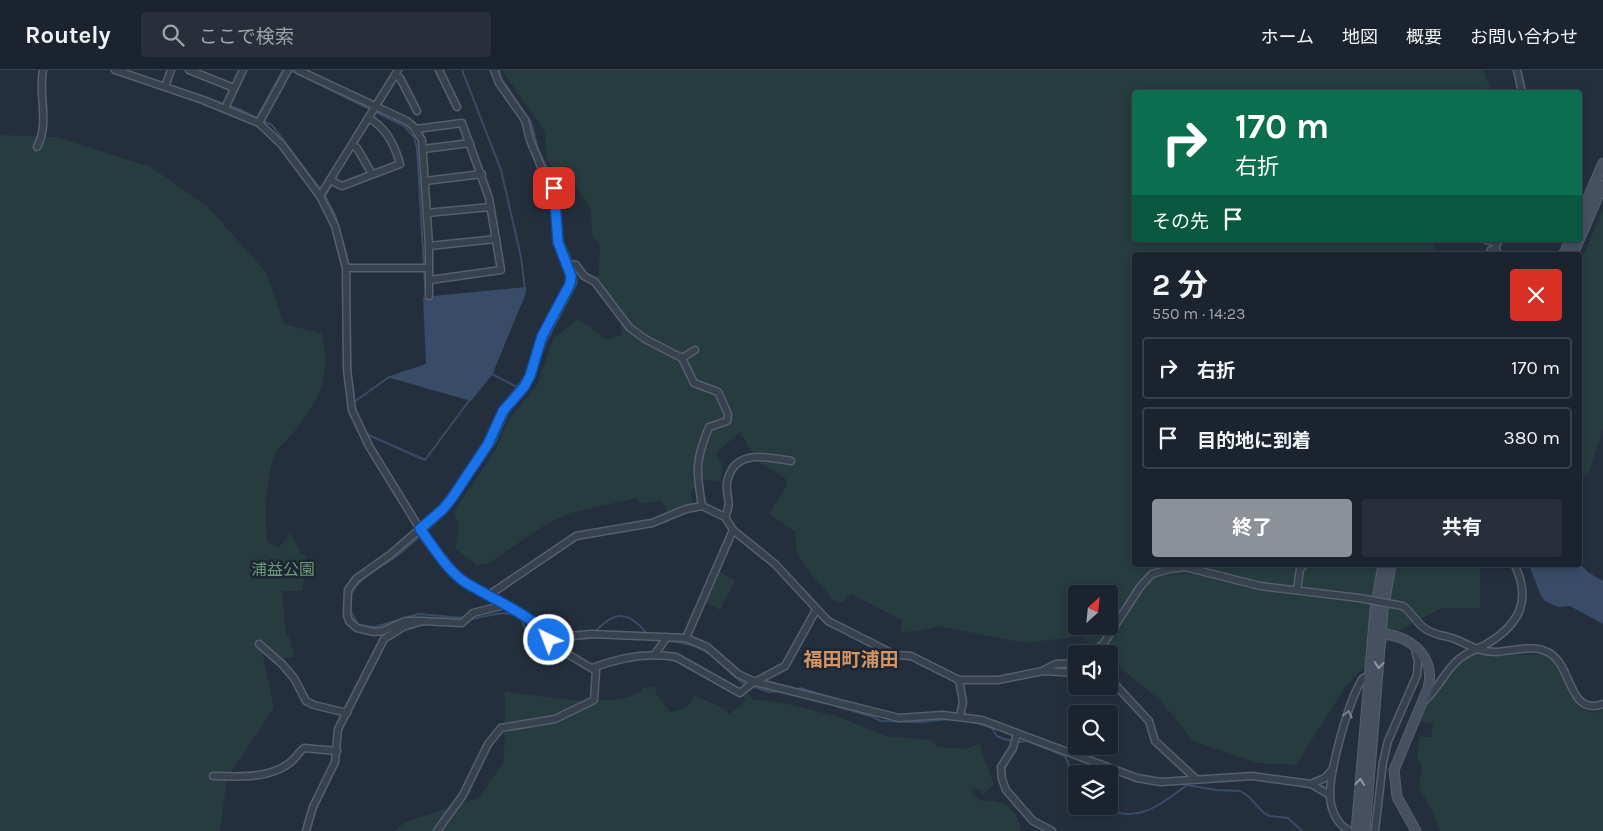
<!DOCTYPE html>
<html lang="ja">
<meta charset="utf-8">
<style>
:root{--surface:#1b232e;--page:#282f3a;--text:#f1f3f6;--muted:#a0a4aa;--line:#39404a;--accent:#8c9099}
body{margin:0;font-family:Karla,"Noto Sans JP",sans-serif;background:var(--page);color:var(--text);height:100vh;display:flex;flex-direction:column;font-size:19px;white-space:nowrap}
*{box-sizing:border-box;margin:0}
p{font-size:16px;color:var(--muted)}
.icon{flex:none;width:28px;height:28px;fill:none;stroke:currentColor;stroke-width:2;stroke-linecap:round;stroke-linejoin:round}
.map{position:relative;flex:1;overflow:hidden}
.drawer{position:absolute;left:1132px;top:182px;width:450px;height:315px;display:flex;flex-direction:column;background:var(--surface);border-radius:5px;box-shadow:0 2px 8px #0003,0 0 0 1px var(--line)}
.drawer>*{flex:none}
.top-card{position:absolute;left:1132px;top:20px;width:450px;height:152px;border-radius:5px;box-shadow:0 2px 8px #0003,0 0 0 1px var(--line);background:#0b6e4f;color:#fff;overflow:hidden}
.needle{width:32px;rotate:27deg}
.controls{position:absolute;left:1068px;top:515px;display:grid;gap:10px}
.controls a{display:grid;place-items:center;width:50px;height:50px;border-radius:5px;background:var(--surface);box-shadow:0 2px 8px #0003,0 0 0 1px var(--line);font-size:25px}
.pin{position:absolute;display:grid;place-items:center;width:42px;height:42px;color:#fff;margin:-21px;border-radius:10px;box-shadow:0 2px 8px #0006}
.me{position:absolute;width:55px;margin:-28px;rotate:317deg;stroke-linejoin:round;filter:drop-shadow(0 0 4px #0008)}
.turn{display:flex;align-items:center;gap:18px;height:105px;padding:0 20px;font-size:22px}
.turn .icon{width:65px;height:65px;stroke-width:2.5}
.turn b{display:block;font-size:35px;line-height:42px}
.then{display:flex;align-items:center;height:48px;padding:0 20px;background:#0003;gap:10px;font-size:19px}
.round{display:grid;place-items:center;flex:none;width:52px;height:52px;border-radius:5px;background:var(--page)}
.headline{display:flex;align-items:center;justify-content:space-between;height:85px;padding:0 20px}
h1{font-size:30px;font-weight:700;line-height:38px}
.primary-button{display:flex;gap:10px;margin-top:auto;padding:10px 20px}
.primary-button a{flex:1;height:58px;border-radius:5px;background:var(--accent);color:#fff;font-size:20px;font-weight:700;line-height:58px;text-align:center}
.primary-button a+a{background:var(--page);color:var(--text)}
ul{padding:0;list-style:none}
li{display:flex;align-items:center;gap:15px;height:62px;margin:0 10px 8px;padding:0 10px;border:2px solid var(--line);border-radius:5px}
li div{flex:1}
li b{display:block;font-size:19px}
li em{font-style:normal}
header{display:flex;align-items:center;gap:30px;box-sizing:border-box;height:70px;padding:0 25px;background:var(--surface);border-bottom:1px solid var(--line)}
header strong{font-size:24px}
nav{display:flex;gap:28px;margin-inline-start:auto;font-size:18px}
.search{width:350px;height:45px;background:var(--page);display:flex;align-items:center;gap:12px;box-sizing:border-box;padding:0 18px;border-radius:5px;color:var(--muted);font-size:19px}
.map>svg:first-child{display:block}
</style>
<header>
<strong>Routely</strong>
<div class="search"><svg class="icon" aria-label="search" viewBox="0 0 24 24"><circle cx="10" cy="10" r="6"/><path d="M15 15l6 6"/></svg>ここで検索</div>
<nav><a>ホーム</a><a>地図</a><a>概要</a><a>お問い合わせ</a></nav>
</header>
<div class="map">
<svg width="1603" height="761" viewBox="0 0 1603 761">
<rect width="100%" height="100%" fill="#242f3e"/>
<g fill="#263c3f" fill-rule="evenodd">
<path d="M502,0H1483L1490,18L1488,22H1135V170H1436L1432,185H1135V495H1480V538H1442L1401,559L1345,617L1296,695L1257,693L1193,671L1160,630L1109,589V584H1103L1081,566L1025,573L938,556L920,561L900,562L902,550L851,524L842,532H835C820,510 790,491 796,462L769,444L787,415L786,409L757,391L740,362L716,383L722,394L721,412L697,409V418L691,420L693,433L668,445L664,434L660,431L641,434L637,428L570,443L548,453L489,493L476,495L455,478L459,456L454,441L495,381L509,349L538,314L553,269L578,249L607,270L622,265L619,237L595,210L599,203L600,175L592,166L591,139L576,116H564L547,90L545,62ZM1076,524H1109V556H1076Z"/>
<path d="M0,65L56,67L151,97L208,137L266,202L284,254L322,264C331,308 320,329 293,363C287,370 277,379 274,387C265,410 265,448 267,472L279,478L290,463L300,480L298,482L307,487L302,521H282L286,564L289,567L294,587L280,589L260,572L274,638L227,708L220,761H0Z"/>
<polygon points="1603,139 1603,358 1589,402 1580,410 1580,194"/>
<polygon points="718,501 735,511 720,540 704,531"/>
<polygon points="1474,583 1545,585 1555,592 1580,638 1595,643 1603,635 1603,761 1440,761 1431,738 1419,718 1422,698 1417,685 1420,667 1431,667 1433,654 1420,651 1427,632 1437,624 1458,594"/>
<path d="M657,616L655,622L670,642C680,640 691,637 694,625C706,632 721,634 729,644L745,632L744,625L747,623L753,629L788,634L838,647L886,666L931,670L938,677L966,679L979,674L994,715L983,725L981,720L972,718V724L982,731C1003,728 1018,740 1021,761H394L406,752L478,728L504,692L505,622C541,625 609,640 641,622L642,618Z"/>
</g>
<g fill="#394c67">
<polygon points="526,217 526,223 492,305 471,331 387,307 426,294 423,227"/>
<polygon points="1580,494 1589,503 1603,511 1603,554 1570,536 1558,537 1545,531 1541,526 1529,495"/>
</g>
<g fill="none" stroke-linecap="round" stroke-linejoin="round">
<g stroke="#394c67" stroke-width="2">
<polyline points="126,0 134,3"/>
<polyline points="290,0 404,56 414,67 417,78 424,196"/>
<polyline points="462,0 501,100 521,187 525,219"/>
<polyline points="499,0 501,8 531,52 538,79 554,113"/>
<polyline points="142,6 163,13"/>
<polyline points="169,15 239,39 272,55 321,120"/>
<polyline points="380,36 397,8"/>
<polyline points="257,47 283,0"/>
<polyline points="356,74 368,55"/>
<polyline points="557,119 562,168 571,190"/>
<polyline points="324,124 335,145 347,187"/>
<polyline points="325,126 353,78"/>
<polyline points="424,201 426,228"/>
<polyline points="349,203 351,309"/>
<polyline points="490,303 519,318"/>
<polyline points="354,332 389,307"/>
<polyline points="354,334 358,346"/>
<polyline points="366,364 425,390 471,328"/>
<polyline points="425,462 446,443 495,373 510,339 531,313 547,270 577,213 575,200"/>
<path d="M419,467C410,475 401,483 391,490C367,506 333,522 359,555L375,557L418,544L463,548"/>
<path d="M471,549C489,547 505,537 521,549L526,561L537,572L548,573"/>
<path d="M595,562C615,540 629,541 647,564"/>
<polyline points="652,569 662,571"/>
<path d="M666,571C690,572 706,579 723,595C731,603 737,610 747,615"/>
<polyline points="553,572 590,568 592,566"/>
<polyline points="752,616 769,622 781,621"/>
<polyline points="800,618 837,629 838,637 871,646 881,651 921,652 949,649"/>
<polyline points="974,652 992,658 997,666 1004,669 1019,672 1027,671 1065,686 1076,711"/>
<path d="M1102,736C1135,756 1160,735 1187,715L1216,720L1240,721L1248,726L1264,743L1270,746L1288,748L1302,761"/>
</g>
<g stroke="#565f6c" stroke-width="9">
<g id="street">
<polyline points="115,0 203,30 259,53 282,75 320,126 335,156 346,198 347,299 352,340 369,376 420,459 444,491 462,510 524,545 548,565 558,567 592,564 686,568 707,577 738,604 755,612 899,648 942,645 982,650 1137,708 1161,712 1252,706 1311,714 1330,725"/>
<polyline points="189,0 234,18"/>
<polyline points="298,0 407,51 414,57 422,70 429,176 429,226"/>
<polyline points="439,0 457,37"/>
<polyline points="1517,0 1522,22"/>
<polyline points="395,5 400,8 417,41"/>
<polyline points="165,17 171,0"/>
<polyline points="225,38 243,0"/>
<polyline points="259,53 288,0"/>
<polyline points="416,59 462,53 489,128 501,200 430,210"/>
<polyline points="352,75 357,78 372,104"/>
<path d="M37,77C50,53 38,26 43,0"/>
<polyline points="423,79 470,73"/>
<path d="M330,110L342,116L400,94C395,76 385,56 368,48"/>
<polyline points="425,111 482,104"/>
<polyline points="320,126 398,0"/>
<polyline points="427,143 490,137"/>
<polyline points="1486,170 1497,173"/>
<polyline points="429,176 496,169"/>
<polyline points="1498,183 1495,178 1499,170"/>
<polyline points="1489,185 1491,180 1500,185"/>
<polyline points="566,194 576,195 584,206 595,212 629,257 645,269 682,288"/>
<polyline points="346,198 429,198"/>
<path d="M695,280L682,288L694,313L718,322L728,344L727,351L709,357C695,391 696,400 702,436"/>
<path d="M725,447C733,431 725,426 727,413C733,378 767,387 791,391"/>
<polyline points="1297,520 1300,499 1304,495"/>
<polyline points="489,525 576,466 652,453 686,439 702,436 725,447 733,460 775,494 828,551 895,585 911,586 959,610 998,610 1043,601 1076,603"/>
<path d="M1403,536C1411,542 1416,552 1424,558C1433,565 1442,565 1452,568C1469,574 1476,582 1496,582C1511,581 1531,575 1545,581C1574,591 1566,647 1603,634"/>
<polyline points="423,551 405,551 383,561 374,562 357,558 349,551 347,545 348,520 356,509 391,484 443,439 452,428 488,374 503,341 530,306 543,266 570,214 571,206 558,172 554,118 542,99 530,70 525,50 499,13 494,0"/>
<polyline points="686,568 733,460"/>
<polyline points="259,574 282,594 294,608 306,631 314,635 347,643"/>
<polyline points="655,584 667,567"/>
<polyline points="1093,584 1104,573 1140,517 1152,504 1169,499 1185,497 1260,516 1359,528"/>
<path d="M592,598C618,588 648,582 676,587L740,623L751,614L785,596L816,540"/>
<polyline points="1044,600 1056,594 1076,593"/>
<polyline points="1109,608 1149,651 1155,671 1196,709"/>
<polyline points="959,610 963,632 960,646"/>
<path d="M1423,632C1438,620 1444,602 1458,590C1465,583 1475,580 1485,575C1508,562 1528,543 1521,513C1520,507 1517,501 1515,495"/>
<polyline points="1017,663 1013,678 1001,697 1002,709 1006,720 1033,751 1052,761"/>
<path d="M213,706C239,707 273,709 293,690C297,686 299,682 304,678L337,681"/>
<polyline points="1311,714 1325,708 1332,700"/>
<path d="M1348,760C1336,753 1330,738 1330,724C1330,698 1349,629 1363,608L1369,606"/>
<polyline points="306,761 313,737 335,692 338,659 384,569 403,557 423,551 462,553 473,543 505,535"/>
<polyline points="437,761 463,725 488,674 501,658 555,649 594,630 596,601 551,574 548,565"/>
<polyline points="1375,761 1383,692 1388,671 1417,605 1418,591 1414,575"/>
</g>
</g>
<g stroke="#565f6c" stroke-width="11">
<g id="secondary">
<polyline points="1580,146 1603,93"/>
<polyline points="1580,168 1603,115"/>
<polyline points="1563,185 1570,170"/>
<polyline points="1573,185 1579,170"/>
<path d="M1376,564C1406,562 1437,585 1428,618L1394,700L1397,727L1416,761"/>
<polyline points="1356,761 1375,540 1383,495"/>
<polyline points="1365,761 1383,541 1391,495"/>
</g>
</g>
<use href="#street" stroke="#38414e" stroke-width="6"/>
<use href="#secondary" stroke="#465061" stroke-width="9"/>
<g stroke="#565f6c" stroke-width="9" stroke-linecap="butt">
<polyline id="street-bridge" points="1359,528 1403,536"/>
</g>
<use href="#street-bridge" stroke="#38414e" stroke-width="6"/>
</g>
<defs><path id="oneway-chevron" d="M-2-3.5L2.5 0L-2 3.5" fill="none" stroke-width="1.6" stroke-linecap="round" stroke-linejoin="round" transform="scale(1.25)"/></defs>
<g stroke="#8e96a5">
<use href="#oneway-chevron" transform="translate(1379 595) rotate(95)"/>
<use href="#oneway-chevron" transform="translate(1360 712) rotate(-85)"/>
</g>
<use stroke="#7c8592" href="#oneway-chevron" transform="translate(1348 644) rotate(-75)"/>
<g fill="none" stroke-linecap="round" stroke-linejoin="round">
<g stroke="#114b97" stroke-width="12">
<path id="route" d="M549,570C546,551 479,523 462,510C445,497 433,476 420,459L443,439L452,428L488,374L503,341L524,317L530,306L542,266L570,214L571,206L558,172L554,118"/>
</g>
<use href="#route" stroke="#1a73e8" stroke-width="9"/>
</g>
<g text-anchor="middle" stroke-width="5" stroke-linejoin="round" paint-order="stroke">
<g font-size="16" fill="#6b9a76" stroke="#1d2633">
<text x="283" y="505">浦益公園</text>
</g>
<g font-size="19" font-weight="bold" fill="#d59563" stroke="#1d2633">
<text x="851" y="596">福田町浦田</text>
</g>
</g>
</svg>
<div class="controls">
<a><svg class="needle" viewBox="-14 -14 28 28"><path d="M0-13l5 13h-10z" fill="#e53935"/><path d="M0 13l5-13h-10z" fill="#a0a4aa"/></svg></a>
<a><svg class="icon" aria-label="sound" viewBox="0 0 24 24"><path d="M4 9h4l5-4v14l-5-4H4zM17 9q2 3 0 6"/></svg></a>
<a><svg class="icon" aria-label="search" viewBox="0 0 24 24"><circle cx="10" cy="10" r="6"/><path d="M15 15l6 6"/></svg></a>
<a><svg class="icon" aria-label="layers" viewBox="0 0 24 24"><path d="M12 4l9 5-9 5-9-5zM3 14l9 5 9-5"/></svg></a>
</div>
<div class="pin" style="left:554px;top:118px;background:#d93025"><svg class="icon" aria-label="arrive" viewBox="0 0 24 24"><path d="M6 21V4h12l-3 4 3 4H6"/></svg></div>
<svg class="me" style="left:549px;top:570px" viewBox="-20 -20 40 40"><circle r="17" fill="#1a73e8" stroke="#fff" stroke-width="3"/><path d="M0-11L8 9 0 5-8 9z" fill="#fff"/></svg>
<div class="top-card">
<div class="turn"><svg class="icon" aria-label="right" viewBox="0 0 24 24"><path d="M7 20v-9h11M14 6l5 5-5 5"/></svg><div><b>170 m</b>右折</div></div>
<div class="then">その先<svg class="icon" aria-label="arrive" viewBox="0 0 24 24"><path d="M6 21V4h12l-3 4 3 4H6"/></svg></div>
</div>
<section class="drawer">
<div class="headline"><div><h1>2 分</h1><p>550 m · 14:23</p></div><a class="round" style="background:#d93025;color:#fff"><svg class="icon" aria-label="close" viewBox="0 0 24 24"><path d="M6 6l12 12M18 6L6 18"/></svg></a></div>
<ul>
<li><svg class="icon" aria-label="right" viewBox="0 0 24 24"><path d="M7 20v-9h11M14 6l5 5-5 5"/></svg><div><b>右折</b></div><em>170 m</em></li>
<li><svg class="icon" aria-label="arrive" viewBox="0 0 24 24"><path d="M6 21V4h12l-3 4 3 4H6"/></svg><div><b>目的地に到着</b></div><em>380 m</em></li>
</ul>
<div class="primary-button"><a>終了</a><a>共有</a></div>
</section>
</div>
